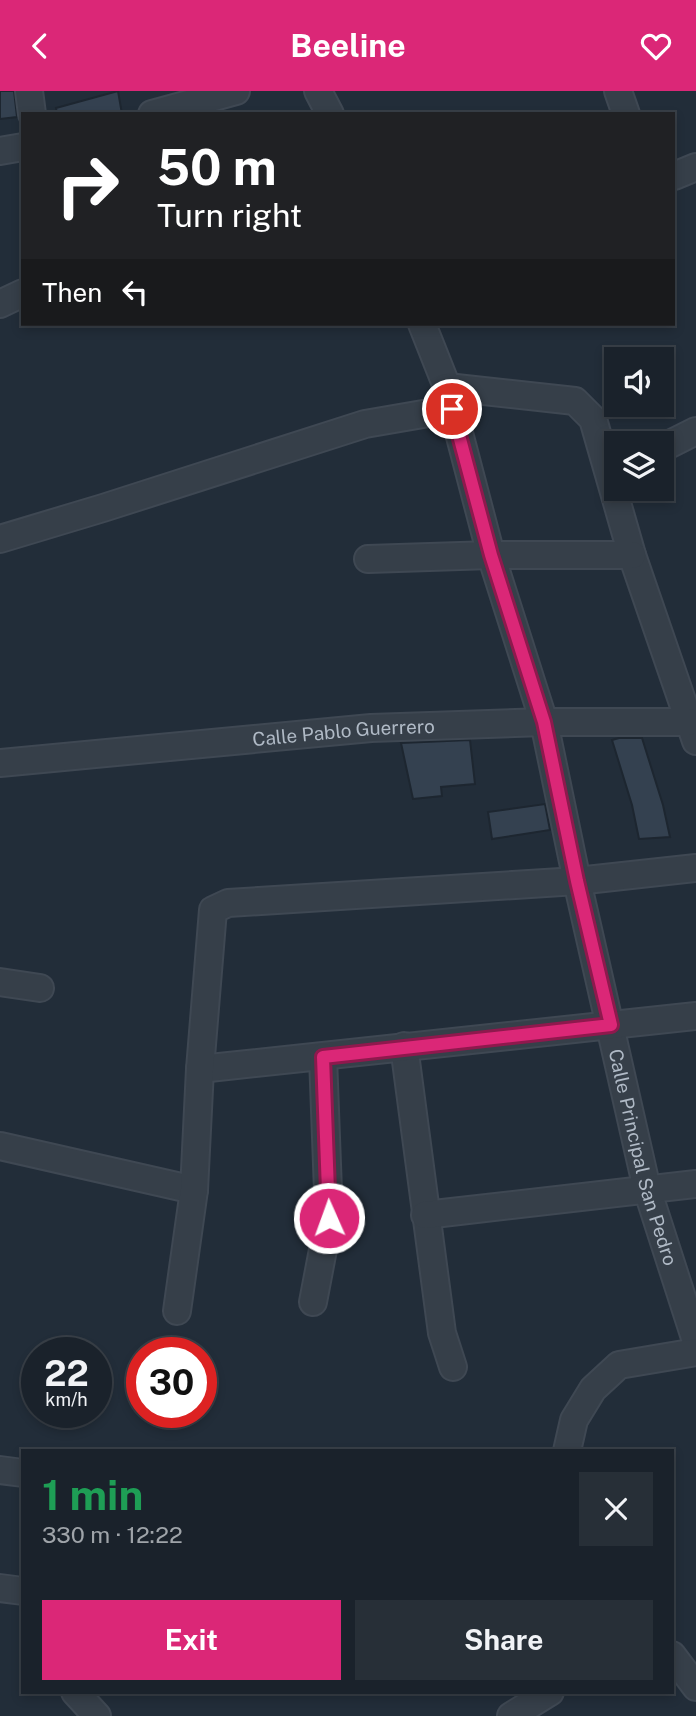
<!DOCTYPE html>
<meta charset="utf-8">
<style>
:root{--surface:#1a222b;--page:#272f37;--text:#f1f3f6;--muted:#9fa4a9;--line:#383f47;--accent:#db2777}
body{margin:0;font-family:"Public Sans",sans-serif;background:var(--page);color:var(--text);height:100vh;display:flex;flex-direction:column;font-size:26px;white-space:nowrap}
*{box-sizing:border-box;margin:0}
p{font-size:23px;color:var(--muted)}
.icon{flex:none;width:38px;height:38px;fill:none;stroke:currentColor;stroke-width:2;stroke-linecap:round;stroke-linejoin:round}
.map{position:relative;flex:1;overflow:hidden}
.details{position:absolute;left:21px;top:1358px;width:653px;height:245px;display:flex;flex-direction:column;background:var(--surface);border-radius:0px;box-shadow:0 4px 10px #0003,0 0 0 2px var(--line)}
.details>*{flex:none}
.banner{position:absolute;left:21px;top:21px;width:654px;height:214px;border-radius:0px;box-shadow:0 4px 10px #0003,0 0 0 2px var(--line);background:#202124;color:#fff;overflow:hidden}
.fabs{position:absolute;left:604px;top:256px;display:grid;gap:14px}
.fabs a{display:grid;place-items:center;width:70px;height:70px;border-radius:0px;background:var(--surface);box-shadow:0 4px 10px #0003,0 0 0 2px var(--line);font-size:35px}
.speed{position:absolute;left:21px;top:1246px;display:flex;gap:14px;font-size:35px;font-weight:700;text-align:center}
.speed>*{display:grid;place-content:center;width:91px;height:91px;border-radius:50%;background:var(--surface);box-shadow:0 4px 10px #0003,0 0 0 2px var(--line);line-height:1}
.speed small{font-size:18px;font-weight:400}
.speed .limit{border:10px solid #d22;background:#fff;color:#111}
.pin{position:absolute;display:grid;place-items:center;width:60px;height:60px;color:#fff;margin:-30px;border:4px solid #fff;border-radius:50%;box-shadow:0 2px 7px #0007}
.me{position:absolute;width:77px;margin:-38px;rotate:358deg;stroke-linejoin:round;filter:drop-shadow(0 0 5px #0008)}
.turn{display:flex;align-items:center;gap:24px;height:147px;padding:0 21px;font-size:32px}
.turn .icon{width:91px;height:91px;stroke-width:2.5}
.turn b{display:block;font-size:49px;line-height:60px}
.then{display:flex;align-items:center;height:66px;padding:0 21px;background:#0003;gap:14px;font-size:26px}
.round{display:grid;place-items:center;flex:none;width:74px;height:74px;border-radius:0px;background:var(--page)}
.summary{display:flex;align-items:center;justify-content:space-between;height:119px;padding:0 21px}
h1{font-size:42px;font-weight:700;line-height:52px;color:#1e9e55}
.action{display:flex;gap:14px;margin-top:auto;padding:14px 21px}
.action a{flex:1;height:80px;border-radius:0px;background:var(--accent);color:#fff;font-size:28px;font-weight:700;line-height:80px;text-align:center}
.action a+a{background:var(--page);color:var(--text)}
header{display:flex;justify-content:space-between;align-items:center;height:91px;padding:0 21px;background:var(--accent);color:#fff;font-size:32px;font-weight:700}
.map>svg:first-child{display:block}
</style>
<header><svg class="icon" aria-label="back" viewBox="0 0 24 24"><path d="M15 5l-7 7 7 7"/></svg>Beeline<svg class="icon" aria-label="heart" viewBox="0 0 24 24"><path d="M12 20l-8-8c-3-5 5-10 8-4 3-6 11-1 8 4z"/></svg></header>
<div class="map">
<svg width="696" height="1625" viewBox="0 0 696 1625">
<rect width="100%" height="100%" fill="#222d39"/>
<g fill="#344150" stroke="#1d2630" stroke-width="2">
<polygon points="0,0 14,0 17,26 0,28"/>
<polygon points="118,0 122,23 57,23 56,17"/>
<polygon points="619,647 642,647 663,714 670,746 639,748 632,714 612,649"/>
<polygon points="470,649 475,693 441,696 442,705 413,708 401,652"/>
<polygon points="545,713 550,739 492,748 488,721"/>
</g>
<g fill="none" stroke-linecap="round" stroke-linejoin="round">
<g stroke="#3f4853" stroke-width="30">
<g id="minor">
<polyline points="29,0 32,23"/>
<polyline points="318,0 330,23"/>
<polyline points="618,0 626,23"/>
<polyline points="152,23 236,0"/>
<polyline points="0,60 23,56"/>
<polyline points="674,85 696,76"/>
<polyline points="0,213 23,202"/>
<path id="s1" d="M422,233L447,296L491,464L544,631L577,790L647,1098L696,1250"/>
<polyline points="447,296 575,310 593,328 632,464 696,650"/>
<polyline points="662,357 696,340"/>
<polyline points="0,448 103,417 365,333 452,318"/>
<polyline points="368,468 491,464 632,464"/>
<path id="s2" d="M0,672L371,637L544,631H689"/>
<polyline points="0,891 40,897"/>
<polyline points="404,955 442,1242 453,1276"/>
<polyline points="200,978 696,925"/>
<polyline points="0,1055 194,1099"/>
<polyline points="425,1124 696,1093"/>
<polyline points="313,1211 329,1127 323,966"/>
<polyline points="177,1220 194,1099 200,978 213,819 228,812 577,790 696,777"/>
<polyline points="567,1360 574,1329 593,1298 619,1274 696,1261"/>
<polyline points="0,1379 23,1382"/>
<polyline points="0,1497 23,1500"/>
<polyline points="672,1564 696,1596"/>
<polyline points="75,1601 97,1625"/>
<polyline points="511,1625 550,1601"/>
</g>
</g>
<use href="#minor" stroke="#363f49" stroke-width="26"/>
</g>
<g fill="none" stroke-linecap="round" stroke-linejoin="round">
<g stroke="#8e194d" stroke-width="18">
<polyline id="route" points="329,1127 323,966 611,934 577,790 544,631 491,464 452,318"/>
</g>
<use href="#route" stroke="#db2777" stroke-width="12"/>
</g>
<g text-anchor="middle" stroke-width="7" stroke-linejoin="round" paint-order="stroke">
<g font-size="19" fill="#b0bac6" stroke="#1b242e">
<text dy="7" stroke="none"><textPath href="#s2" startOffset="345">Calle Pablo Guerrero</textPath></text>
<text dy="7" stroke="none"><textPath href="#s1" startOffset="863">Calle Principal San Pedro</textPath></text>
</g>
</g>
</svg>
<div class="fabs">
<a><svg class="icon" aria-label="sound" viewBox="0 0 24 24"><path d="M4 9h4l5-4v14l-5-4H4zM17 9q2 3 0 6"/></svg></a>
<a><svg class="icon" aria-label="layers" viewBox="0 0 24 24"><path d="M12 4l9 5-9 5-9-5zM3 14l9 5 9-5"/></svg></a>
</div>
<div class="speed"><div>22<small>km/h</small></div><div class="limit">30</div></div>
<div class="pin" style="left:452px;top:318px;background:#d93025"><svg class="icon" aria-label="arrive" viewBox="0 0 24 24"><path d="M6 21V4h12l-3 4 3 4H6"/></svg></div>
<svg class="me" style="left:329px;top:1127px" viewBox="-20 -20 40 40"><circle r="17" fill="#db2777" stroke="#fff" stroke-width="3"/><path d="M0-11L8 9 0 5-8 9z" fill="#fff"/></svg>
<div class="banner">
<div class="turn"><svg class="icon" aria-label="right" viewBox="0 0 24 24"><path d="M7 20v-9h11M14 6l5 5-5 5"/></svg><div><b>50 m</b>Turn right</div></div>
<div class="then">Then<svg class="icon" aria-label="left" viewBox="0 0 24 24"><path d="M17 20v-9H6M10 6l-5 5 5 5"/></svg></div>
</div>
<section class="details">
<div class="summary"><div><h1>1 min</h1><p>330 m · 12:22</p></div><a class="round"><svg class="icon" aria-label="close" viewBox="0 0 24 24"><path d="M6 6l12 12M18 6L6 18"/></svg></a></div>
<div class="action"><a>Exit</a><a>Share</a></div>
</section>
</div>
